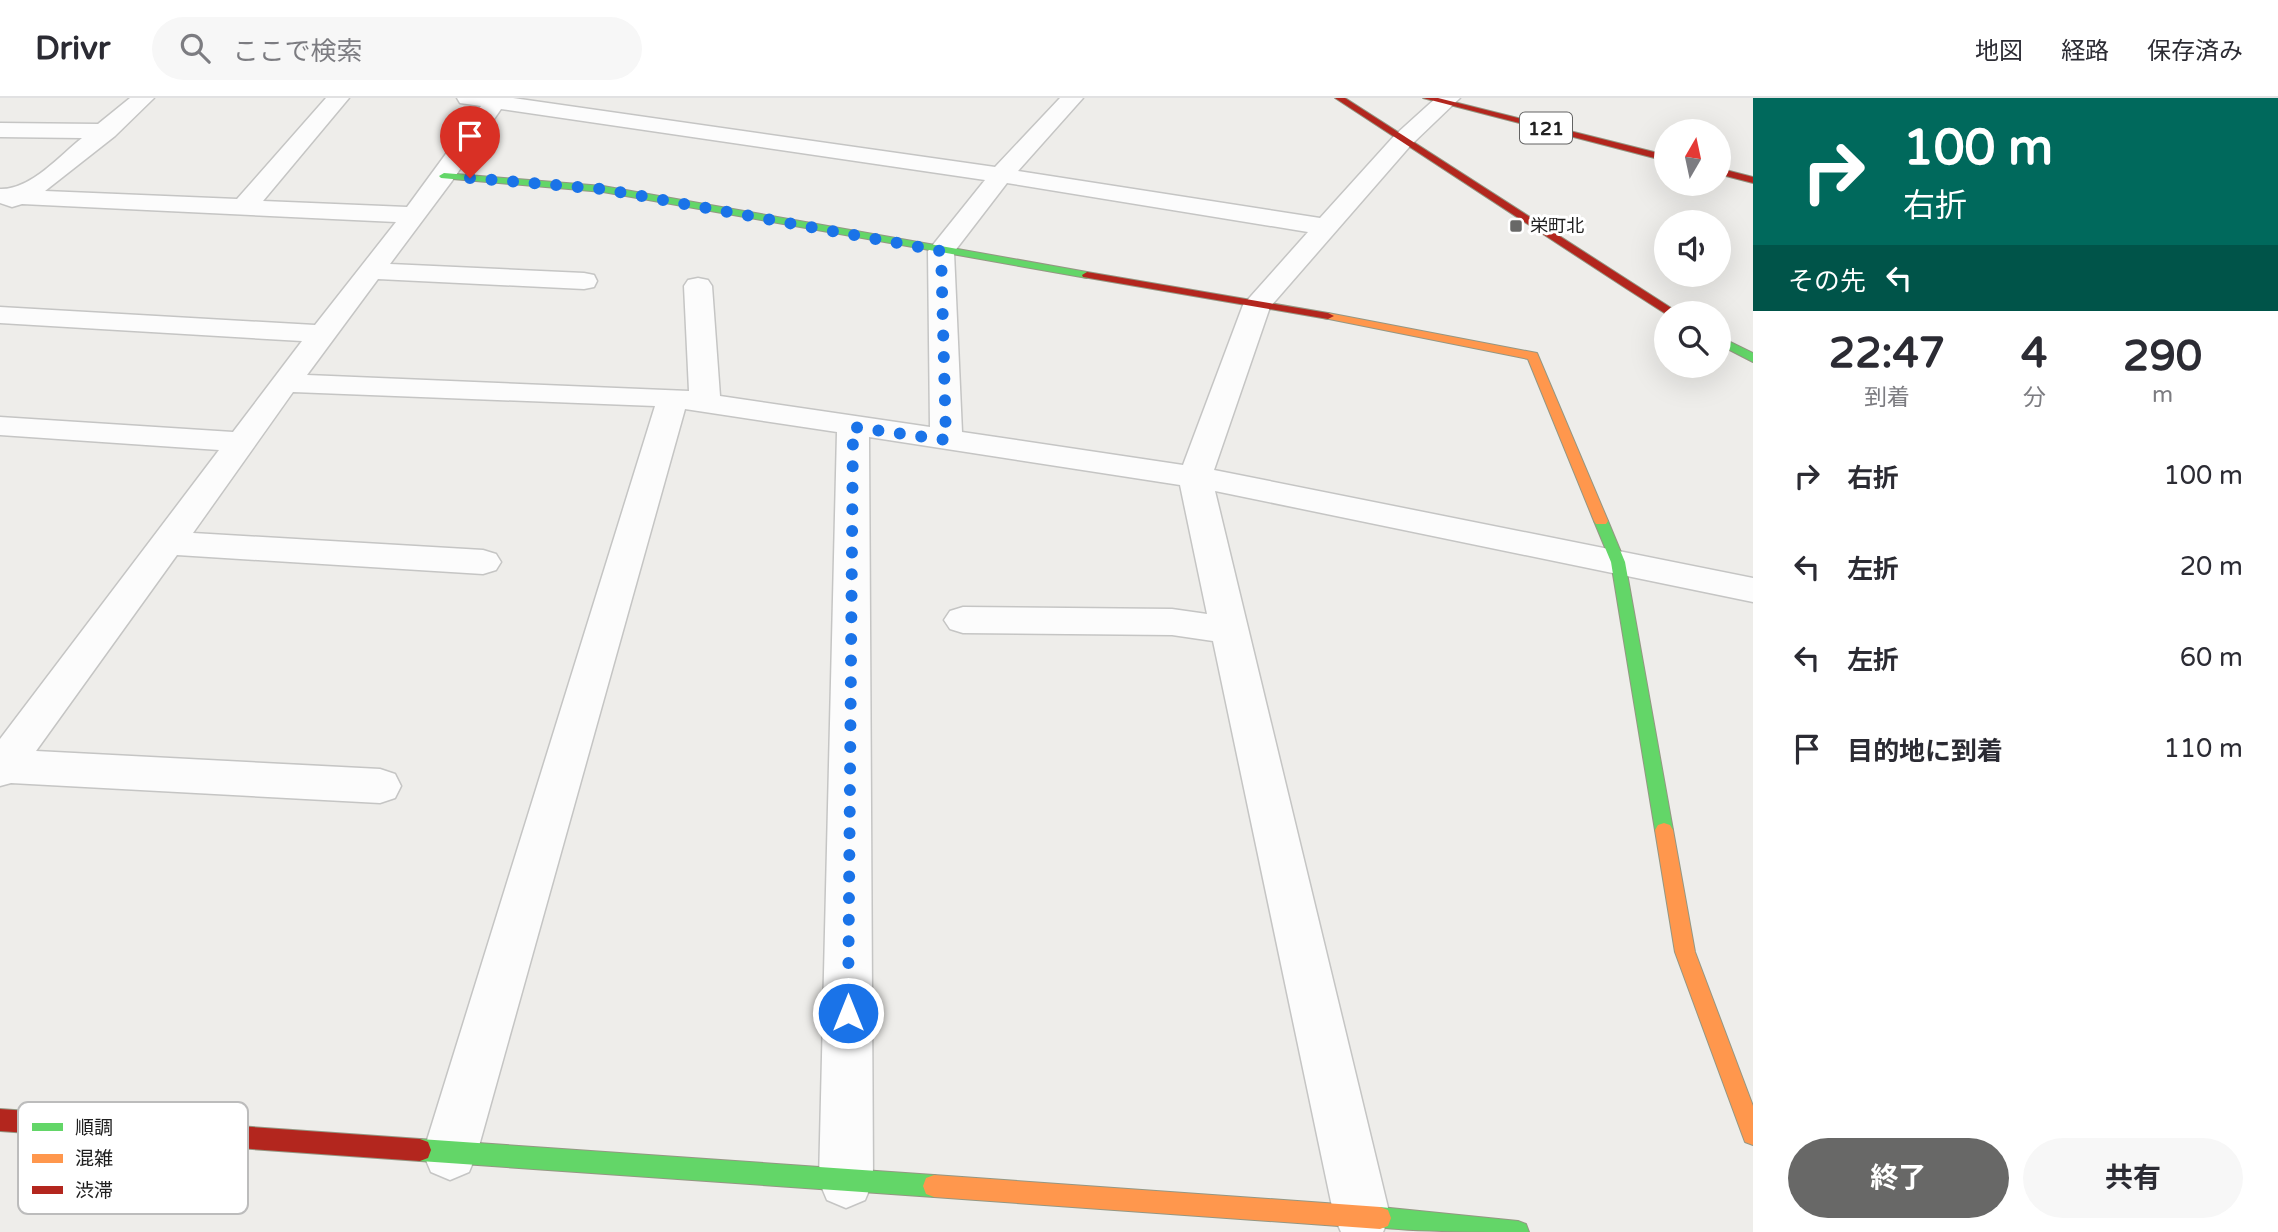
<!DOCTYPE html>
<html lang="ja">
<meta charset="utf-8">
<style>
:root{--surface:#fff;--page:#f7f7f7;--text:#2b2b33;--muted:#7c7c81;--line:#e1e1e2;--accent:#686867}
body{margin:0;font-family:"Varela Round","Noto Sans JP",sans-serif;background:var(--page);color:var(--text);height:100vh;display:flex;flex-direction:column;font-size:26px;white-space:nowrap}
*{box-sizing:border-box;margin:0}
p{font-size:23px;color:var(--muted)}
.icon{flex:none;width:38px;height:38px;fill:none;stroke:currentColor;stroke-width:2;stroke-linecap:round;stroke-linejoin:round}
.map{position:relative;flex:1;overflow:hidden}
.panel{display:flex;flex-direction:column;background:var(--surface);width:525px}
.panel>*{flex:none}
.top-card{background:#00695c;color:#fff;overflow:hidden}
.needle{width:46px;rotate:9deg}
.controls{position:absolute;left:1654px;top:21px;display:grid;gap:14px}
.controls a{display:grid;place-items:center;width:77px;height:77px;border-radius:50%;background:var(--surface);box-shadow:0 7px 28px #0002;font-size:35px}
.pin{position:absolute;display:grid;place-items:center;width:60px;height:60px;color:#fff;margin:-72px -30px;border-radius:50% 50% 50% 0;rotate:-45deg;box-shadow:0 0 7px #0007}
.pin .icon{rotate:45deg}
.me{position:absolute;width:77px;margin:-38px;rotate:0deg;stroke-linejoin:round;filter:drop-shadow(0 0 5px #0008)}
.turn{display:flex;align-items:center;gap:24px;height:147px;padding:0 35px;font-size:32px}
.turn .icon{width:91px;height:91px;stroke-width:2.5}
.turn b{display:block;font-size:49px;line-height:60px}
.then{display:flex;align-items:center;height:66px;padding:0 35px;background:#0003;gap:14px;font-size:26px}
.eta{display:flex;justify-content:space-evenly;align-items:center;height:119px;text-align:center}
.eta b{font-size:42px;font-weight:700;line-height:49px}
.primary-button{display:flex;gap:14px;margin-top:auto;padding:14px 35px}
.primary-button a{flex:1;height:80px;border-radius:42px;background:var(--accent);color:#fff;font-size:28px;font-weight:700;line-height:80px;text-align:center}
.primary-button a+a{background:var(--page);color:var(--text)}
ul{padding:0;list-style:none}
li{display:flex;align-items:center;gap:21px;height:91px;padding:0 35px}
li div{flex:1}
li b{display:block;font-size:26px}
li em{font-style:normal}
header{display:flex;align-items:center;gap:42px;box-sizing:border-box;height:98px;padding:0 35px;background:var(--surface);border-bottom:2px solid var(--line)}
header strong{font-size:33px}
nav{display:flex;gap:38px;margin-inline-start:auto;font-size:24px}
.search{width:490px;height:63px;background:var(--page);display:flex;align-items:center;gap:18px;box-sizing:border-box;padding:0 24px;border-radius:38px;color:var(--muted);font-size:26px}
main{display:flex;flex:1;min-height:0}
.map>svg:first-child{display:block}
</style>
<header>
<strong>Drivr</strong>
<div class="search"><svg class="icon" aria-label="search" viewBox="0 0 24 24"><circle cx="10" cy="10" r="6"/><path d="M15 15l6 6"/></svg>ここで検索</div>
<nav><a>地図</a><a>経路</a><a>保存済み</a></nav>
</header>
<main>
<div class="map">
<svg width="1753" height="1134" viewBox="0 0 1753 1134">
<rect width="100%" height="100%" fill="#eeedea"/>
<g fill="none" stroke-linecap="round" stroke-linejoin="round">
<g stroke="#c5c5c4" stroke-width="3">
<path id="street" d="M130,0H154L115,38L45,93L237,101L326,0H349L263,103L407,109L481,8L460,5L457,0H513L995,69L1060,0H1083L1018,73L1320,120L1395,37L1436,0H1460L1411,47L1270,209L1214,372L1753,480V504L1215,393L1390,1118L1383,1134H1341L1334,1118L1213,543L1172,537L963,535L950,531L944,522L950,513L963,509L1172,511L1207,516L1180,387L869,339L873,1083L865,1102L846,1110L827,1102L819,1083L837,334L685,311L477,1055L469,1074L450,1082L431,1074L423,1055L655,308L293,294L193,435L483,452L496,456L501,464L496,472L483,476L177,457L36,653L380,671L395,676L401,688L395,700L380,705L11,685L0,688V641L219,352L0,337V319L233,334L302,243L0,225V209L315,227L396,124L22,106L12,109L0,105V91C31,92 59,58 82,40L0,39V25L98,26ZM501,11L985,82L928,153L930,329L720,298L712,188L708,182L698,180L688,182L684,188L689,293L307,277L378,181L584,191L594,189L597,183L594,177L584,175L390,166L452,83ZM1007,85L1308,134L1243,207L1183,367L962,334L954,154Z"/>
</g>
<g stroke="#949783" stroke-width="2">
<g id="fast">
<polygon points="444,75 603,88 1087,174 1092,177 1087,180 603,94 441,80 439,78"/>
<polygon points="1718,238 1753,255 1753,264 1718,246"/>
<polygon points="1601,418 1608,423 1625,464 1673,732 1670,737 1664,739 1658,737 1655,732 1611,464 1594,423"/>
<polygon points="420,1041 934,1077 942,1080 945,1088 942,1096 934,1099 420,1063 412,1060 409,1052 412,1044"/>
<path d="M1380,1109L1518,1123L1526,1126L1529,1134C1492,1134 1403,1134 1372,1128L1369,1120L1372,1112Z"/>
</g>
</g>
<g stroke="#949783" stroke-width="2">
<g id="slow">
<polygon points="1328,215 1537,255 1608,423 1606,426 1596,426 1594,423 1528,261 1324,220 1322,218"/>
<polygon points="1664,725 1670,727 1673,732 1695,854 1753,1008 1753,1047 1745,1044 1742,1036 1675,854 1655,732 1658,727"/>
<polygon points="934,1077 1380,1109 1388,1112 1391,1120 1388,1128 1380,1131 934,1099 926,1096 923,1088 926,1080"/>
</g>
</g>
<g stroke="#949783" stroke-width="2">
<g id="jam">
<polygon points="1335,0 1345,0 1679,215 1666,216 1627,191"/>
<polygon points="1423,0 1438,0 1666,57 1666,63"/>
<polygon points="1718,70 1753,79 1753,85 1718,76"/>
<polygon points="1087,174 1328,215 1334,218 1328,221 1083,179 1082,177"/>
<polygon points="0,1011 420,1041 428,1044 431,1052 428,1060 420,1063 0,1033"/>
</g>
</g>
<use href="#street" fill="#fcfcfc" fill-rule="evenodd"/>
<use href="#fast" fill="#63d668" fill-rule="evenodd"/>
<use href="#slow" fill="#ff974d" fill-rule="evenodd"/>
<use href="#jam" fill="#b3261e" fill-rule="evenodd"/>
</g>
<g fill="none" stroke-linecap="round" stroke-linejoin="round">
<polyline stroke="#1a73e8" stroke-width="12" stroke-dasharray="0 21.6" points="470,80 603,91 941,153 946,342 853,329 848,915"/>
</g>
<rect fill="#686867" stroke="#fff" stroke-width="2.5" x="1509" y="121" width="14" height="14" rx="3.5"/>
<g text-anchor="middle" stroke-width="6" stroke-linejoin="round" paint-order="stroke">
<g font-size="18" fill="#202020" stroke="#fff" text-anchor="start">
<text x="1530" y="134">栄町北</text>
</g>
<rect fill="#fff" stroke="#636363" stroke-width="2" x="1520" y="14.5" width="52" height="31" rx="5"/>
<g font-size="19" font-weight="bold" fill="#202020">
<text x="1546" y="37">121</text>
</g>
</g>
<rect x="18" y="1004" width="230" height="112" rx="10" fill="#fff" stroke="#bcbcbc" stroke-width="2"/>
<rect x="32" y="1025" width="31" height="8" fill="#63d668"/>
<rect x="32" y="1056" width="31" height="9" fill="#ff974d"/>
<rect x="32" y="1088" width="31" height="8" fill="#b3261e"/>
<g font-size="19" fill="#202020">
<text x="75" y="1036">順調</text>
<text x="75" y="1067">混雑</text>
<text x="75" y="1099">渋滞</text>
</g>
</svg>
<div class="controls">
<a><svg class="needle" viewBox="-14 -14 28 28"><path d="M0-13l5 13h-10z" fill="#e53935"/><path d="M0 13l5-13h-10z" fill="#7c7c81"/></svg></a>
<a><svg class="icon" aria-label="sound" viewBox="0 0 24 24"><path d="M4 9h4l5-4v14l-5-4H4zM17 9q2 3 0 6"/></svg></a>
<a><svg class="icon" aria-label="search" viewBox="0 0 24 24"><circle cx="10" cy="10" r="6"/><path d="M15 15l6 6"/></svg></a>
</div>
<div class="pin" style="left:470px;top:80px;background:#d93025"><svg class="icon" aria-label="arrive" viewBox="0 0 24 24"><path d="M6 21V4h12l-3 4 3 4H6"/></svg></div>
<svg class="me" style="left:848px;top:915px" viewBox="-20 -20 40 40"><circle r="17" fill="#1a73e8" stroke="#fff" stroke-width="3"/><path d="M0-11L8 9 0 5-8 9z" fill="#fff"/></svg>
</div>
<section class="panel">
<div class="top-card">
<div class="turn"><svg class="icon" aria-label="right" viewBox="0 0 24 24"><path d="M7 20v-9h11M14 6l5 5-5 5"/></svg><div><b>100 m</b>右折</div></div>
<div class="then">その先<svg class="icon" aria-label="left" viewBox="0 0 24 24"><path d="M17 20v-9H6M10 6l-5 5 5 5"/></svg></div>
</div>
<div class="eta">
<div><b>22:47</b><p>到着</p></div>
<div><b>4</b><p>分</p></div>
<div><b>290</b><p>m</p></div>
</div>
<ul>
<li><svg class="icon" aria-label="right" viewBox="0 0 24 24"><path d="M7 20v-9h11M14 6l5 5-5 5"/></svg><div><b>右折</b></div><em>100 m</em></li>
<li><svg class="icon" aria-label="left" viewBox="0 0 24 24"><path d="M17 20v-9H6M10 6l-5 5 5 5"/></svg><div><b>左折</b></div><em>20 m</em></li>
<li><svg class="icon" aria-label="left" viewBox="0 0 24 24"><path d="M17 20v-9H6M10 6l-5 5 5 5"/></svg><div><b>左折</b></div><em>60 m</em></li>
<li><svg class="icon" aria-label="arrive" viewBox="0 0 24 24"><path d="M6 21V4h12l-3 4 3 4H6"/></svg><div><b>目的地に到着</b></div><em>110 m</em></li>
</ul>
<div class="primary-button"><a>終了</a><a>共有</a></div>
</section>
</main>
